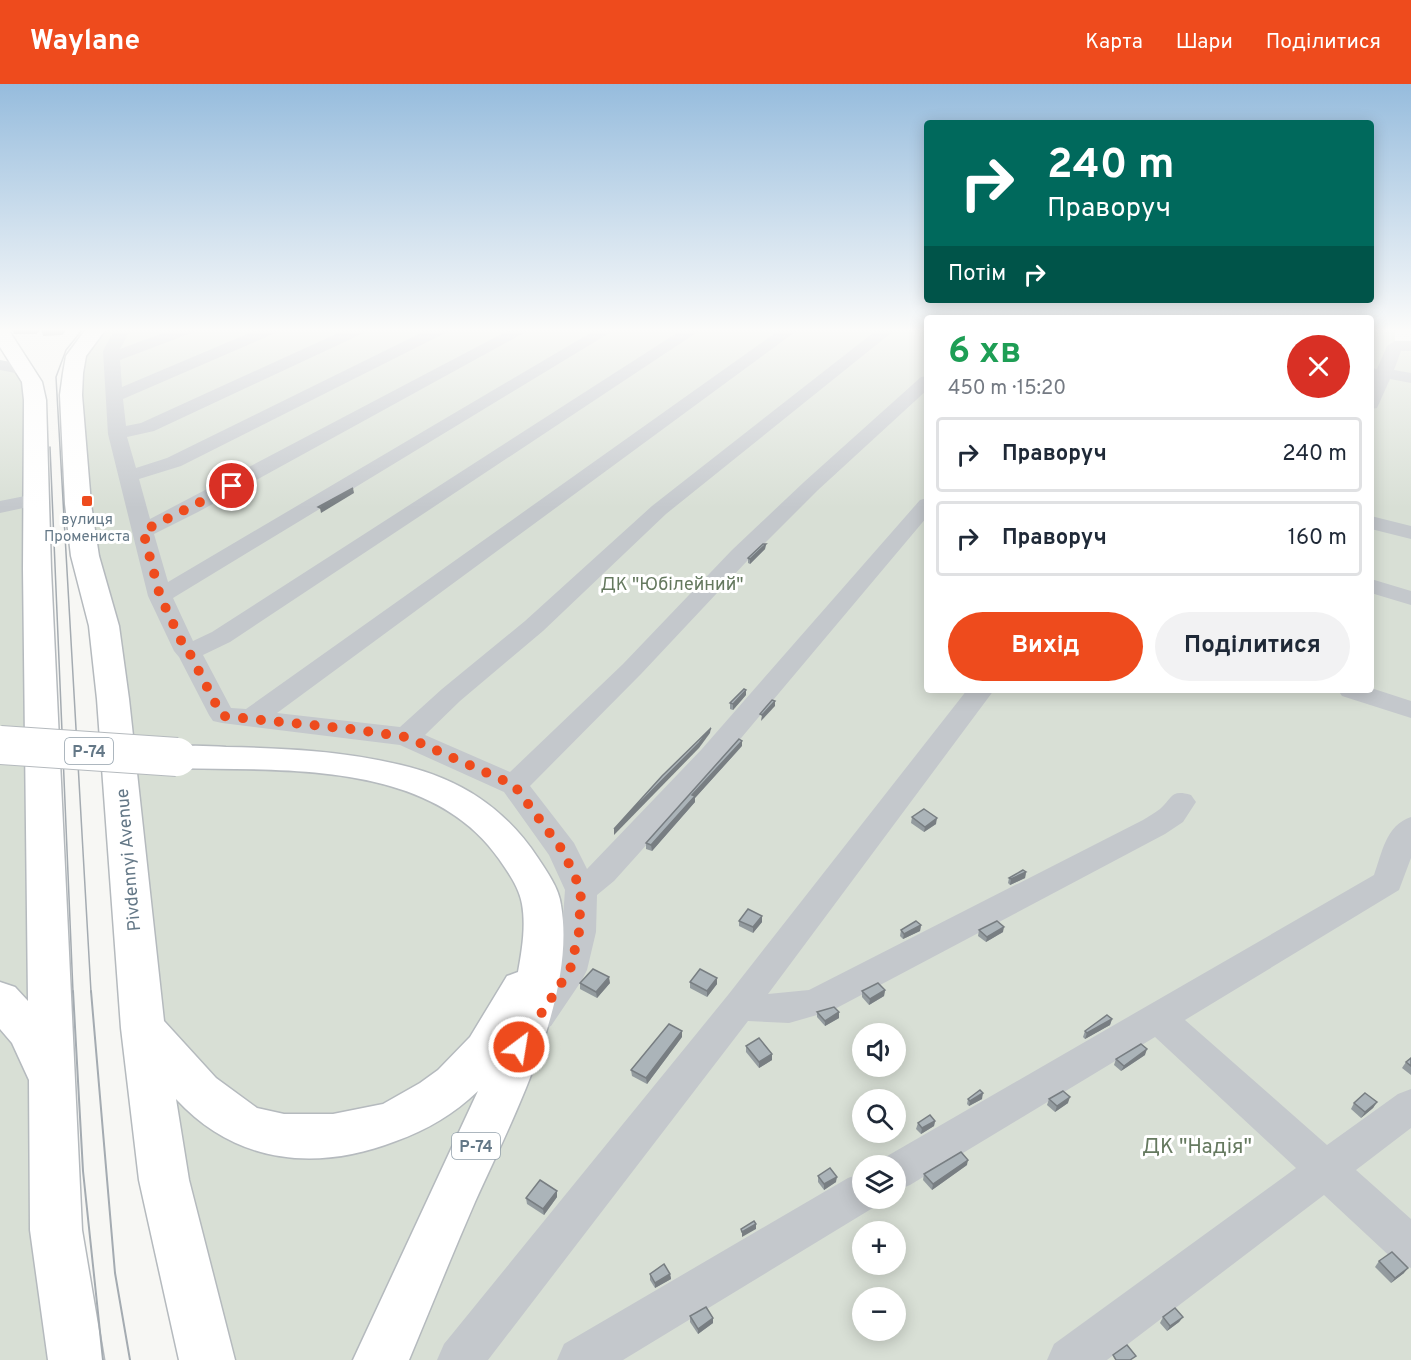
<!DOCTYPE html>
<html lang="uk">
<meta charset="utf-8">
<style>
:root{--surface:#fff;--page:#f2f2f3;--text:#1f2937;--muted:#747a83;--line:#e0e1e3;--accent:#ee4b1d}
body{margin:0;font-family:Overpass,sans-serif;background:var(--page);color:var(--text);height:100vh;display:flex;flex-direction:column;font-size:22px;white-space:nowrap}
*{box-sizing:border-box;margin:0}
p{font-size:20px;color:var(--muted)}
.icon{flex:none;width:33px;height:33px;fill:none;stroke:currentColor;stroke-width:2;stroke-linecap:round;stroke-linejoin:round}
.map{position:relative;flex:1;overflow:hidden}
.side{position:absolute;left:924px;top:231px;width:450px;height:378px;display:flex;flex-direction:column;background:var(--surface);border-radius:6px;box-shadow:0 3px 15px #0003}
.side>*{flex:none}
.guide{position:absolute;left:924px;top:36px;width:450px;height:183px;border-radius:6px;box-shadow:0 3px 15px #0003;background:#00695c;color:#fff;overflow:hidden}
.buttons{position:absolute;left:852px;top:939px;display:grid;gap:12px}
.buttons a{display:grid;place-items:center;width:54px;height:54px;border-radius:50%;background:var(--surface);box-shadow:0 3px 15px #0003;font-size:30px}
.pin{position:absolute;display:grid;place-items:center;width:51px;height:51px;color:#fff;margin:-26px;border:3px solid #fff;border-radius:50%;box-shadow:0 2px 6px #0007}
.me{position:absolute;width:66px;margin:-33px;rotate:31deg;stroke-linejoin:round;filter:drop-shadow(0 0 4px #0008)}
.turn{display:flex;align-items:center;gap:21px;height:126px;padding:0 24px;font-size:27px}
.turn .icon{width:78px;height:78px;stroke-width:2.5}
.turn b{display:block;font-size:42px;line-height:51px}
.then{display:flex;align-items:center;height:57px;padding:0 24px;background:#0003;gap:12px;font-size:22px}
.round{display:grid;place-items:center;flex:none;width:63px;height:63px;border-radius:32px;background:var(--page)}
.overview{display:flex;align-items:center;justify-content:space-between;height:102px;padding:0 24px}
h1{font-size:36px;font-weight:700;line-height:45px;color:#1e9e55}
.primary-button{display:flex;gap:12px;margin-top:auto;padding:12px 24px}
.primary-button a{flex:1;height:69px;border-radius:36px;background:var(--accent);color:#fff;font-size:24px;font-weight:700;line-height:69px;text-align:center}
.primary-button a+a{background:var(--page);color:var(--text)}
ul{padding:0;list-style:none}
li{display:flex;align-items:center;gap:18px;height:75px;margin:0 12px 9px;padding:0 12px;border:3px solid var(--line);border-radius:6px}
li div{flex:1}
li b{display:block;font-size:22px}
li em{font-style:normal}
header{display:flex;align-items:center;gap:36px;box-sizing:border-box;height:84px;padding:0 30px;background:var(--accent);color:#fff}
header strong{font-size:28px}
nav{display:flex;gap:33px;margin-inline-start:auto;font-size:21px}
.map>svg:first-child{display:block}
</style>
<header>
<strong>Waylane</strong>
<nav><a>Карта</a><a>Шари</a><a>Поділитися</a></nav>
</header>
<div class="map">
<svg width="1411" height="1276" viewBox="0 0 1411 1276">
<rect width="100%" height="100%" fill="#f7f7f4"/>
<g fill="#d8dfd5" fill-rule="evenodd">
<path d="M96,245H927V606H1371V245H1395V262H1411V1276H207L85,472L76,272ZM862,950H896V982H862ZM862,1016H896V1048H862ZM862,1082H896V1114H862ZM862,1148H896V1180H862ZM862,1214H896V1246H862Z"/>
<polygon points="0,281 26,286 76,1276 0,1276"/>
</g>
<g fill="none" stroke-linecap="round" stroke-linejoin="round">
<g stroke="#b5babe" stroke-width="3">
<g id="major">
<polygon points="0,245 8,245 42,298 46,316 51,485 82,1146 104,1276 48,1276 30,1146 29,996 12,959 0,945 0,898 15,903 28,917 23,485 24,316 22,298 0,263"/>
<path d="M86,245H106L86,272L83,289L82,311L91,420L99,472L119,542L129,615L164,937L216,994L257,1024L284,1030H333L383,1020L420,999L438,986L470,953L507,892L518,888C522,866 526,842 522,820C519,803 508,788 499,775C430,676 284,687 177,684L165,681L160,673L165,665C185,660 206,662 226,663C285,664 344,667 401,681C460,695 504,723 538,774C547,788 559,804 561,821C577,912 512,1036 475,1118C452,1171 431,1223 409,1276H353L478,1007C454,1030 427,1046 396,1057C316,1088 236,1080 176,1015L189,1096L235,1276H179L139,1096L121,944L97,615L89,542L71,472L65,420L60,311L63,289L66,272Z"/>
</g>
</g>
<g fill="#c4c8cc" fill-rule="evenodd">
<polygon points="115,245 131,245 120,265 174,245 196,245 194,248 120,276 122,303 259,245 280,245 278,248 123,315 126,342 141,339 347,245 368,245 366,248 154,347 127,353 136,384 167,374 429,245 449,245 447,248 181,382 139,395 150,435 511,245 531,245 198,428 154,450 168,498 597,245 616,245 173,514 193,557 212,548 683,245 702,245 230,558 203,571 231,624 246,625 781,245 799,245 277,629 400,643 442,605 525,537 652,422 878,245 896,245 666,430 543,547 460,617 425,651 510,688 623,580 732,466 804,398 921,293 927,292 927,306 818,406 748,476 641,590 530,702 574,759 587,785 701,666 920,416 927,414 927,433 721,678 614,797 597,811 596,848 587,886 582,896 551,942 538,947 525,942 520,932 554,882 562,848 565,806 549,771 504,708 400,661 222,639 213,637 209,631 179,573 174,567 148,512 108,350 103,267"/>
<polygon points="1395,257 1411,257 1411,267 1401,267 1394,286 1411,289 1411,299 1390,295 1377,324 1371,325 1373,294 1371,294 1371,284 1377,285 1387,262"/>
<polygon points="0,276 32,282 34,286 26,291 0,286"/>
<polygon points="35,410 42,412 45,416 42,420 0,429 0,417"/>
<polygon points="1371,432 1411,442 1411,455 1371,445"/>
<polygon points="1371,495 1411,507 1411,521 1371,509"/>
<polygon points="1371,604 1411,617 1411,634 1342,612 1338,606 1371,606"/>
<path d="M967,606H994L768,910L809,906L1143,736C1149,732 1155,729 1160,725C1173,714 1170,705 1191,711L1196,718L1183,738L1165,750L831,927L789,939L748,937L488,1276H437L444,1260L728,911Z"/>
<path d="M1411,733V774L1399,806L1185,936L1327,1061L1398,1010L1411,1005V1044L1356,1086L1411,1135V1184L1396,1178L1324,1111L1107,1276H1047L1054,1260L1296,1084L1155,953L910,1101L896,1107V1082H879L882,1075L1374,791C1382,769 1386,741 1411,733Z"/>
<polygon points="862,1089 862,1114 879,1114 876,1122 623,1276 557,1276 564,1260 848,1094"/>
</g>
<use href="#major" fill="#fff" fill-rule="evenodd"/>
<g stroke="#a4abb1" stroke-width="1.5">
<polyline points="83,245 66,266 56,293 91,908"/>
<polyline points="50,363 73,908"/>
</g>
<g stroke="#a4abb1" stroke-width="2">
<polyline points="73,907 83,1087 103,1276"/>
<polyline points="91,907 115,1189 130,1276"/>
</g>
<g stroke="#b5babe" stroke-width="40" stroke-linecap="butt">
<polyline id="major-bridge" points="0,661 177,673"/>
</g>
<use href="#major-bridge" stroke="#fff" stroke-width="38"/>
</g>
<g fill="#939b9f">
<polygon points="12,245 67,245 62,251 43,252 41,245 36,250 14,250"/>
<polygon points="766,460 765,465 750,480 748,479 748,474"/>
<polygon points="746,611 733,626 730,625 730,619"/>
<polygon points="742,662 695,714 695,718 652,767 646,765 646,759"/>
<polygon points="912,733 936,740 924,748 911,739"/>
<polygon points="1026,788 1025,794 1010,801 1008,799 1009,794"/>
<polygon points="762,832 762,838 753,849 739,842 739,837"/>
<polygon points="921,841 920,847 903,855 900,852 901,846"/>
<polygon points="979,846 1003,848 986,858 978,852"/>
<polygon points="690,898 717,900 707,913 690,904"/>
<polygon points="580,899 610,899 597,914 580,905"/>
<polygon points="885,906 884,912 869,921 862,913 862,907"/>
<polygon points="817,928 839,934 825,942 817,933"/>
<polygon points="1112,935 1110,941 1085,955 1083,953 1085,947"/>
<polygon points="682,953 647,1000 632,992 631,986"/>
<polygon points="746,962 772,976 759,984 746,968"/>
<polygon points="1145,971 1121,987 1114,981 1116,975"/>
<polygon points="1411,974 1411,991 1402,984 1406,978"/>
<polygon points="968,1015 982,1015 969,1022 967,1020"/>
<polygon points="1049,1015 1068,1019 1055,1028 1047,1021"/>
<polygon points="1377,1018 1373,1024 1361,1034 1351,1025 1354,1019"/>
<polygon points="935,1037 934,1042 921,1050 916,1045 918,1039"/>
<polygon points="967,1081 932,1106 923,1096 924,1090"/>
<polygon points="818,1092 836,1098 824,1106 818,1098"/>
<polygon points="557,1107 557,1113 544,1131 527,1120 526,1114"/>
<polygon points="1379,1177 1404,1189 1391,1199 1375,1183"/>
<polygon points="650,1190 670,1190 671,1195 655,1204 650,1196"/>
<polygon points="690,1232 713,1239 698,1250 690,1238"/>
<polygon points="1163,1233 1183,1233 1179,1238 1167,1247 1160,1239"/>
</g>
<g fill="#787e82">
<polygon points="34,245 41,245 36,250"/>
<polygon points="60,245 67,245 62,251"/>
<polygon points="353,404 354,409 321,429 320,424"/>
<polygon points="766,460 765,465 750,480 750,475"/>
<polygon points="746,606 746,611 733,626 733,620"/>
<polygon points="775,617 775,622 761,637 762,631"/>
<polygon points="711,644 710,649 699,664 614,751 614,745"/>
<polygon points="742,657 742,662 695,714 695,718 652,767 651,761 692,711"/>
<polygon points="937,734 936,740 924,748 925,743"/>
<polygon points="1026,788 1025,794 1010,801 1011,795"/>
<polygon points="762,832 762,838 753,849 753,843"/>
<polygon points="921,841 920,847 903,855 904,850"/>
<polygon points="1004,843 1003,848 986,858 987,853"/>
<polygon points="609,893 610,899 597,914 596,908"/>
<polygon points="717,894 717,900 707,913 707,907"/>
<polygon points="885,906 884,912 869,921 870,915"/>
<polygon points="839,928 839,934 825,942 825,937"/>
<polygon points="1112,935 1110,941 1085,955 1087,949"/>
<polygon points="682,947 682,953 647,1000 646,994"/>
<polygon points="1147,965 1145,971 1121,987 1124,982"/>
<polygon points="772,970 772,976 759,984 759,978"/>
<polygon points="983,1009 982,1015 969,1022 970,1017"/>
<polygon points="1070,1013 1068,1019 1055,1028 1057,1022"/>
<polygon points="1377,1018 1373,1024 1361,1034 1365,1028"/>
<polygon points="935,1037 934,1042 921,1050 922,1044"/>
<polygon points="968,1076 967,1081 932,1106 933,1100"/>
<polygon points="837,1093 836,1098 824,1106 824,1100"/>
<polygon points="557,1107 557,1113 544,1131 543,1125"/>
<polygon points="756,1140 756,1145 742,1153 742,1148"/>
<polygon points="1408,1184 1404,1189 1391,1199 1395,1194"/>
<polygon points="670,1190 671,1195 655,1204 655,1199"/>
<polygon points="1183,1233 1179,1238 1167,1247 1170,1242"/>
<polygon points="713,1234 713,1239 698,1250 698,1245"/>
</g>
<g fill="#abb4b9" stroke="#787e82" stroke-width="1.5">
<polygon points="353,404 320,424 318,423"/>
<polygon points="763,460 766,460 750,475 748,474"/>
<polygon points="744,605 746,606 733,620 730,619"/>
<polygon points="772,616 775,617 762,631 760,630"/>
<polygon points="711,644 699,659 614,745 662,692"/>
<polygon points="739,655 742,657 692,711 695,712 651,761 646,759"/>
<polygon points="924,725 937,734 925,743 912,733"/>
<polygon points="1023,786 1026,788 1011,795 1009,794"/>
<polygon points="748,825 762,832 753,843 739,837"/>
<polygon points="916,837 921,841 904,850 901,846"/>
<polygon points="997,837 1004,843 987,853 979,846"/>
<polygon points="593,885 609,893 596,908 580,899"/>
<polygon points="700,885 717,894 707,907 690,898"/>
<polygon points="878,899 885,906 870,915 862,907"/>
<polygon points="834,923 839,928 825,937 817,928"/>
<polygon points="1107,931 1112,935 1087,949 1085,947"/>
<polygon points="669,940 682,947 646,994 631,986"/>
<polygon points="759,954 772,970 759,978 746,962"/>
<polygon points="1141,960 1147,965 1124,982 1116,975"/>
<polygon points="1411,974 1411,982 1406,978"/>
<polygon points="980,1006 983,1009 970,1017 968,1015"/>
<polygon points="1063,1007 1070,1013 1057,1022 1049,1015"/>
<polygon points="1365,1009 1377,1018 1365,1028 1354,1019"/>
<polygon points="930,1031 935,1037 922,1044 918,1039"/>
<polygon points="961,1068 968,1076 933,1100 924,1090"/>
<polygon points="830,1084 837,1093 824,1100 818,1092"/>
<polygon points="540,1096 557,1107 543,1125 526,1114"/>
<polygon points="754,1137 756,1140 742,1148 741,1145"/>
<polygon points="1392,1168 1408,1184 1395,1194 1379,1177"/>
<polygon points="664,1180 670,1190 655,1199 650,1190"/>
<polygon points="706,1223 713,1234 698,1245 690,1232"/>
<polygon points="1175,1224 1183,1233 1170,1242 1163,1233"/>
<polygon points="1127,1261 1136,1272 1130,1276 1116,1276 1113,1271"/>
</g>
<linearGradient id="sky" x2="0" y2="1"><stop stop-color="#96bcdd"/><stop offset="0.58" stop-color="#fbfbfa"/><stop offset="1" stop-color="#fbfbfa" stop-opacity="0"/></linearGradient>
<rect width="1411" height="424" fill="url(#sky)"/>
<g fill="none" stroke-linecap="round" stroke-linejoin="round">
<polyline stroke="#ee4b1d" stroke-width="10" stroke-dasharray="0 18" points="232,402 143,447 160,512 186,567 189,568 222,632 351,645 406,653 420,659 514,701 563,767 581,806 579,848 570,886 519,963"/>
</g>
<rect fill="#ee4b1d" stroke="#fff" stroke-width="2" x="81" y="411" width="12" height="12" rx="3"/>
<g text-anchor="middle" stroke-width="6" stroke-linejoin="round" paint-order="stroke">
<g font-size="15" fill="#647887" stroke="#fff">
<text x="87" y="440">вулиця<tspan x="87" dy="17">Промениста</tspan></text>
</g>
<g fill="#fff" stroke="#92a0ab" stroke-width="1.5">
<rect x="65" y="654" width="48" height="26" rx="4.5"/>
<rect x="452" y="1049" width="48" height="26" rx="4.5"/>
</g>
<g font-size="16" font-weight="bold" fill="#647887">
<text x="89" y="673">Р-74</text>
<text x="476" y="1068">Р-74</text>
</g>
<g font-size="18" fill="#65795f" stroke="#fff">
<text x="672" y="506">ДК "Юбілейний"</text>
</g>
<g font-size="18" fill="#647887" stroke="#fff">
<text transform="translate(128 776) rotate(-95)" y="6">Pivdennyi Avenue</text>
</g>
<g font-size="21" fill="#65795f" stroke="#fff">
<text x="1197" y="1069">ДК "Надія"</text>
</g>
</g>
</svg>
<div class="buttons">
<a><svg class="icon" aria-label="sound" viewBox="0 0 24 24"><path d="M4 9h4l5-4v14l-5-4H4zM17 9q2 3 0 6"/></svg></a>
<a><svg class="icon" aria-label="search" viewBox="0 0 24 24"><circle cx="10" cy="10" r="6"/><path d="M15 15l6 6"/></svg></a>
<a><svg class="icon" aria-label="layers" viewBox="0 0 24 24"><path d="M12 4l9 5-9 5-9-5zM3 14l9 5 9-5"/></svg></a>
<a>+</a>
<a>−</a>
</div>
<div class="pin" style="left:232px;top:402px;background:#d93025"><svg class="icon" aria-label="arrive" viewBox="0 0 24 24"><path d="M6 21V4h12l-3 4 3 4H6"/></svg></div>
<svg class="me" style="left:519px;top:963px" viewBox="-20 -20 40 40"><circle r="17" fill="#ee4b1d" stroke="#fff" stroke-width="3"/><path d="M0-11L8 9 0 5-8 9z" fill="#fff"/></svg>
<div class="guide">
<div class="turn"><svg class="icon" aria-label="right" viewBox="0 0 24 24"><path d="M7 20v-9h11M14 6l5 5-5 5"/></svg><div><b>240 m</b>Праворуч</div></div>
<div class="then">Потім<svg class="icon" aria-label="right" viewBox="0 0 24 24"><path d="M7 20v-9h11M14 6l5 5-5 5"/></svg></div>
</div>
<section class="side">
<div class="overview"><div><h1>6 хв</h1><p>450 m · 15:20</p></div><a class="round" style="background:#d93025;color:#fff"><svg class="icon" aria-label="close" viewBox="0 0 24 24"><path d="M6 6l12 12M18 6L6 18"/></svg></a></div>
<ul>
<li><svg class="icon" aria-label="right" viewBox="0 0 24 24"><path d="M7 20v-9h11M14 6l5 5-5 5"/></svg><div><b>Праворуч</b></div><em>240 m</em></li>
<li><svg class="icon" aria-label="right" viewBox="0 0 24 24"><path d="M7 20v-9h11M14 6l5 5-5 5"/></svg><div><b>Праворуч</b></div><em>160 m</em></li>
</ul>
<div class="primary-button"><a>Вихід</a><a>Поділитися</a></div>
</section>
</div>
